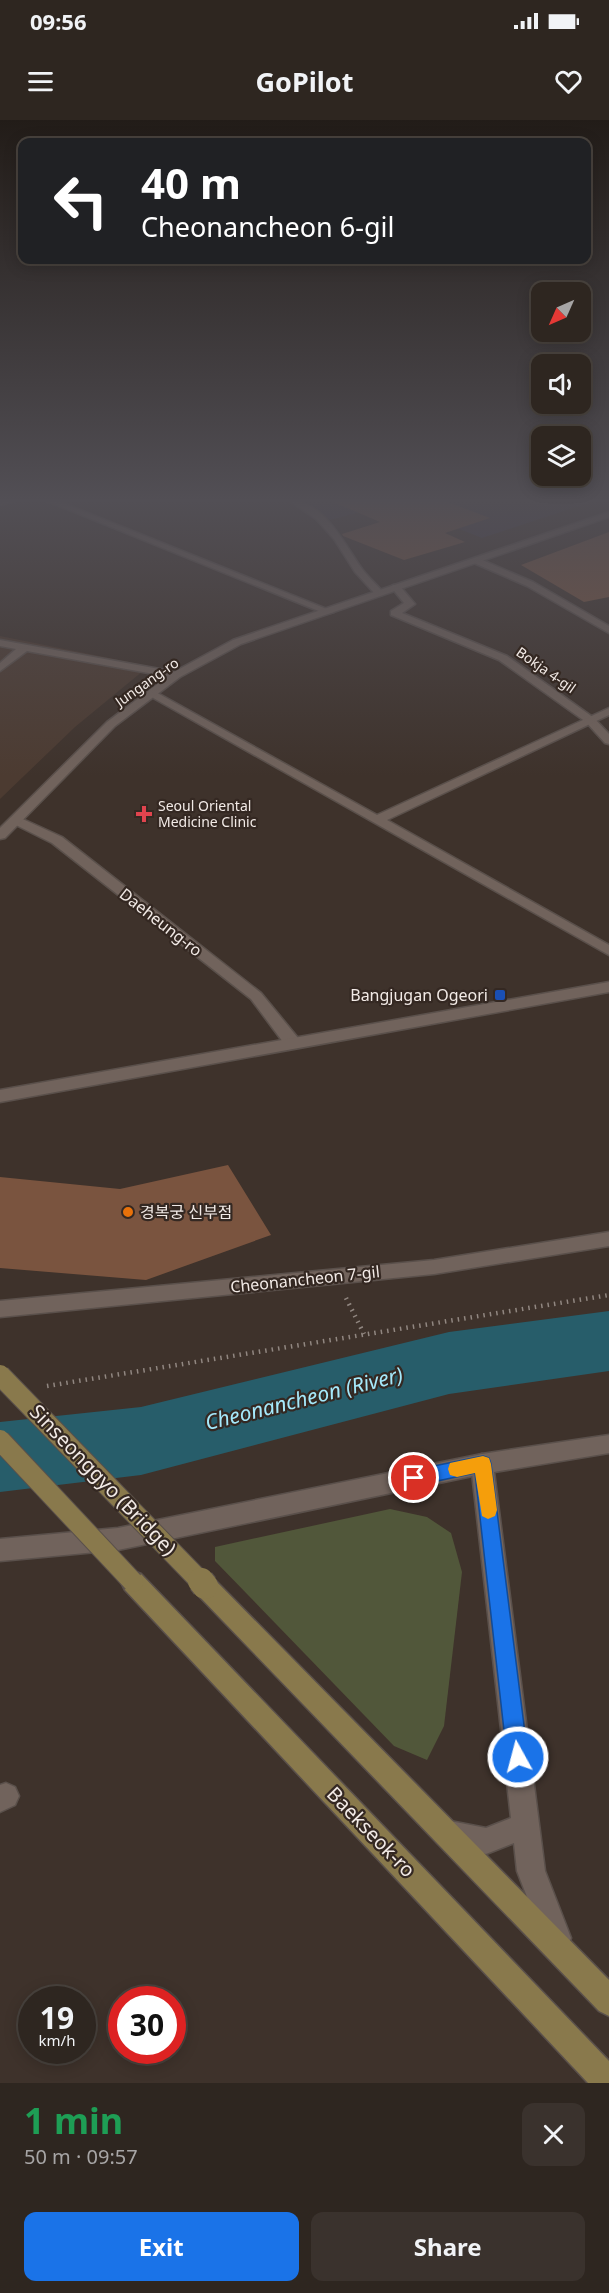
<!DOCTYPE html>
<meta charset="utf-8">
<style>
:root{--surface:#2e2620;--page:#3a322d;--text:#f1f3f6;--muted:#a7a5a5;--line:#49433e;--accent:#1a73e8}
body{margin:0;font-family:"Noto Sans","Noto Sans KR",sans-serif;background:var(--page);color:var(--text);height:100vh;display:flex;flex-direction:column;font-size:22px;white-space:nowrap}
*{box-sizing:border-box;margin:0}
p{font-size:20px;color:var(--muted)}
.icon{flex:none;width:33px;height:33px;fill:none;stroke:currentColor;stroke-width:2;stroke-linecap:round;stroke-linejoin:round}
.map{position:relative;height:1963px;overflow:hidden}
.drawer{display:flex;flex-direction:column;background:var(--surface);flex:1}
.drawer>*{flex:none}
.guide{position:absolute;left:18px;top:18px;width:573px;height:126px;border-radius:12px;box-shadow:0 3px 15px #0003,0 0 0 2px var(--line);background:#202124;color:#fff;overflow:hidden}
.needle{width:39px;rotate:225deg}
.controls{position:absolute;left:531px;top:162px;display:grid;gap:12px}
.controls a{display:grid;place-items:center;width:60px;height:60px;border-radius:12px;background:var(--surface);box-shadow:0 3px 15px #0003,0 0 0 2px var(--line);font-size:30px}
.speed{position:absolute;left:18px;top:1866px;display:flex;gap:12px;font-size:30px;font-weight:700;text-align:center}
.speed>*{display:grid;place-content:center;width:78px;height:78px;border-radius:50%;background:var(--surface);box-shadow:0 3px 15px #0003,0 0 0 2px var(--line);line-height:1}
.speed small{font-size:15px;font-weight:400}
.speed .limit{border:9px solid #d22;background:#fff;color:#111}
.pin{position:absolute;display:grid;place-items:center;width:51px;height:51px;color:#fff;margin:-26px;border:3px solid #fff;border-radius:50%;box-shadow:0 2px 6px #0007}
.me{position:absolute;width:66px;margin:-33px;rotate:353deg;stroke-linejoin:round;filter:drop-shadow(0 0 4px #0008)}
.turn{display:flex;align-items:center;gap:21px;height:126px;padding:0 24px;font-size:27px}
.turn .icon{width:78px;height:78px;stroke-width:2.5}
.turn b{display:block;font-size:42px;line-height:51px}
.round{display:grid;place-items:center;flex:none;width:63px;height:63px;border-radius:12px;background:var(--page)}
.summary{display:flex;align-items:center;justify-content:space-between;height:102px;padding:0 24px}
h1{font-size:36px;font-weight:700;line-height:45px;color:#1e9e55}
.button{display:flex;gap:12px;margin-top:auto;padding:12px 24px}
.button a{flex:1;height:69px;border-radius:12px;background:var(--accent);color:#fff;font-size:24px;font-weight:700;line-height:69px;text-align:center}
.button a+a{background:var(--page);color:var(--text)}
.status{display:flex;justify-content:space-between;align-items:center;height:42px;padding:0 30px;background:var(--surface);direction:ltr}
.status svg{height:16px;fill:currentColor}
header{display:flex;justify-content:space-between;align-items:center;height:78px;padding:0 24px;background:var(--surface);font-size:27px;font-weight:700}
.map>svg:first-child{display:block}
</style>
<div class="status"><b>09:56</b><svg viewBox="0 0 49 12"><path d="M0 12V9h3v3zM5 12V6h3v6zM10 12V3h3v9zM15 12V0h3v12zM26 1h20v11H26zM47 4h2v5h-2z"/></svg></div>
<header><svg class="icon" aria-label="menu" viewBox="0 0 24 24"><path d="M4 6h16M4 12h16M4 18h16"/></svg>GoPilot<svg class="icon" aria-label="heart" viewBox="0 0 24 24"><path d="M12 20l-8-8c-3-5 5-10 8-4 3-6 11-1 8 4z"/></svg></header>
<div class="map">
<svg width="609" height="1963" viewBox="0 0 609 1963">
<rect width="100%" height="100%" fill="#3e322b"/>
<polygon fill="#4c3b31" points="0,516 149,546 75,607 0,679"/>
<polygon fill="#3f394a" points="302,381 594,381 482,418 394,383 330,400"/>
<polygon fill="#51573a" points="390,1389 427,1397 451,1413 462,1452 444,1606 427,1640 394,1626 215,1441 215,1427"/>
<g fill="none" stroke-linecap="round" stroke-linejoin="round">
<polygon fill="#275d6a" fill-rule="evenodd" points="609,1191 609,1251 449,1274 141,1355 0,1372 0,1302 141,1287 449,1212"/>
</g>
<g fill="#7a543f">
<polygon points="331,381 445,381 490,398 445,413 465,422 404,440 343,416 342,414 380,402"/>
<polygon points="609,412 609,477 584,482 521,445"/>
<polygon points="228,1045 271,1115 146,1160 0,1148 0,1057 120,1069"/>
</g>
<g fill="none" stroke-linecap="round" stroke-linejoin="round">
<g stroke="#5a504b" stroke-width="3">
<g id="service">
<path d="M290,381C323,380 344,423 360,446C366,455 375,463 382,471V475H376L355,452L334,419L316,399Z"/>
<polygon points="393,465 399,465 415,484 402,493 507,536 594,598 609,614 609,624 605,623 586,602 499,540 391,495 391,491 404,483 391,467"/>
</g>
</g>
<g stroke="#5a504b" stroke-width="3">
<g id="minor">
<polygon points="0,381 14,381 0,385"/>
<polygon points="47,381 58,381 334,492 326,494"/>
<polygon points="474,439 480,439 533,462 609,506 609,513 527,466 474,443"/>
<polygon points="0,520 176,552 181,555 176,558 27,531 0,551 0,543 16,529 0,526"/>
<polygon points="152,570 377,695 609,588 609,595 387,700 609,825 609,835 148,575 147,573"/>
<polygon points="16,696 62,717 261,873 298,918 300,922 298,926 286,926 251,879 52,723 12,703 10,700"/>
<polygon points="609,1112 609,1126 434,1154 0,1197 0,1181 434,1140"/>
<polygon points="482,1334 490,1337 493,1344 545,1751 571,1818 567,1828 557,1832 547,1828 543,1818 517,1751 514,1723 486,1734 441,1723 437,1714 441,1705 450,1701 486,1708 511,1698 471,1344 474,1337"/>
<polygon points="6,1663 15,1667 19,1676 15,1685 0,1692 0,1665"/>
</g>
</g>
<g stroke="#5a504b" stroke-width="3">
<g id="tertiary">
<polygon points="609,392 609,397 241,524 180,557 115,606 5,718 0,719 0,708 107,602 172,553 233,520"/>
<polygon points="609,862 609,872 0,982 0,970"/>
<polygon points="609,1315 609,1333 482,1354 118,1430 0,1441 0,1419 118,1408 482,1334"/>
</g>
</g>
<g stroke="#5a504b" stroke-width="3">
<g id="secondary">
<polygon points="133,1451 141,1454 609,1941 609,1963 588,1963 125,1470 121,1462 125,1454"/>
<polygon points="205,1455 213,1458 609,1860 609,1896 599,1891 197,1474 193,1466 197,1458"/>
</g>
</g>
<g stroke="#918781" stroke-width="4.5" stroke-dasharray="1.5 5" stroke-linecap="butt">
<polyline points="346,1178 364,1214"/>
<polyline points="47,1266 609,1175"/>
</g>
<use href="#service" fill="#71635c" fill-rule="evenodd"/>
<use href="#minor" fill="#71635c" fill-rule="evenodd"/>
<use href="#tertiary" fill="#71635c" fill-rule="evenodd"/>
<use href="#secondary" fill="#89794c" fill-rule="evenodd"/>
<g stroke="#5a504b" stroke-width="22" stroke-linecap="butt">
<g id="secondary-bridge-far1">
<polyline points="0,1255 202,1463"/>
<polyline points="0,1320 133,1462"/>
</g>
</g>
<g stroke="#5a504b" stroke-width="28" stroke-linecap="butt">
<polyline id="secondary-bridge" points="201,1461 205,1466"/>
</g>
<use href="#secondary-bridge-far1" stroke="#89794c" stroke-width="20"/>
<use href="#secondary-bridge" stroke="#89794c" stroke-width="26"/>
</g>
<linearGradient id="sky" x2="0" y2="1"><stop stop-color="#221c18"/><stop offset="0.58" stop-color="#524f55"/><stop offset="1" stop-color="#524f55" stop-opacity="0"/></linearGradient>
<rect width="609" height="656" fill="url(#sky)"/>
<polygon fill="#1a73e8" stroke="#114b97" stroke-width="1.5" points="483,1336 489,1338 491,1344 528,1637 525,1645 518,1648 510,1645 507,1637 475,1353 414,1366 408,1364 405,1358 408,1352 414,1350"/>
<polygon fill="#f59e0b" points="483,1336 489,1338 491,1344 497,1390 495,1396 488,1399 482,1396 475,1353 457,1357 450,1355 448,1349 450,1343"/>
<path fill="#e0444e" stroke="#342822" stroke-width="2" d="M141 685h6v6h6v6h-6v6h-6v-6h-6v-6h6z"/>
<rect fill="#1a4fb4" stroke="#342822" stroke-width="2" x="494" y="869" width="12" height="12" rx="3"/>
<circle fill="#e8710a" stroke="#342822" stroke-width="2" cx="128" cy="1092" r="6"/>
<g text-anchor="middle" stroke-width="4.5" stroke-linejoin="round" paint-order="stroke">
<g font-size="14" fill="#f2eae6" stroke="#342822">
<text transform="translate(546 550) rotate(35)" y="5">Bokja 4-gil</text>
<text transform="translate(147 562) rotate(-35)" y="5">Jungang-ro</text>
</g>
<g font-size="14" fill="#f2eae6" stroke="#342822" text-anchor="start">
<text x="158" y="691">Seoul Oriental<tspan x="158" dy="16">Medicine Clinic</tspan></text>
</g>
<g font-size="16" fill="#f2eae6" stroke="#342822">
<text transform="translate(161 802) rotate(38)" y="6">Daeheung-ro</text>
<text transform="translate(305 1159) rotate(-6)" y="6">Cheonancheon 7-gil</text>
</g>
<g font-size="16" fill="#f2eae6" stroke="#342822" text-anchor="end">
<text x="488" y="881">Bangjugan Ogeori</text>
<text x="140" y="1098" text-anchor="start">경복궁 신부점</text>
</g>
<g font-size="20" fill="#f2eae6" stroke="#342822">
<text transform="translate(103 1360) rotate(46)" y="7">Sinseonggyo (Bridge)</text>
<text transform="translate(371 1712) rotate(46)" y="7">Baekseok-ro</text>
</g>
<g font-size="21" font-style="italic" fill="#a5e9fb" stroke="#342822">
<text transform="translate(304 1279) rotate(-14)" y="7">Cheonancheon (River)</text>
</g>
</g>
</svg>
<div class="controls">
<a><svg class="needle" viewBox="-14 -14 28 28"><path d="M0-13l5 13h-10z" fill="#e53935"/><path d="M0 13l5-13h-10z" fill="#a7a5a5"/></svg></a>
<a><svg class="icon" aria-label="sound" viewBox="0 0 24 24"><path d="M4 9h4l5-4v14l-5-4H4zM17 9q2 3 0 6"/></svg></a>
<a><svg class="icon" aria-label="layers" viewBox="0 0 24 24"><path d="M12 4l9 5-9 5-9-5zM3 14l9 5 9-5"/></svg></a>
</div>
<div class="speed"><div>19<small>km/h</small></div><div class="limit">30</div></div>
<div class="pin" style="left:414px;top:1358px;background:#d93025"><svg class="icon" aria-label="arrive" viewBox="0 0 24 24"><path d="M6 21V4h12l-3 4 3 4H6"/></svg></div>
<svg class="me" style="left:518px;top:1637px" viewBox="-20 -20 40 40"><circle r="17" fill="#1a73e8" stroke="#fff" stroke-width="3"/><path d="M0-11L8 9 0 5-8 9z" fill="#fff"/></svg>
<div class="guide">
<div class="turn"><svg class="icon" aria-label="left" viewBox="0 0 24 24"><path d="M17 20v-9H6M10 6l-5 5 5 5"/></svg><div><b>40 m</b>Cheonancheon 6-gil</div></div>
</div>
</div>
<section class="drawer">
<div class="summary"><div><h1>1 min</h1><p>50 m · 09:57</p></div><a class="round"><svg class="icon" aria-label="close" viewBox="0 0 24 24"><path d="M6 6l12 12M18 6L6 18"/></svg></a></div>
<div class="button"><a>Exit</a><a>Share</a></div>
</section>
